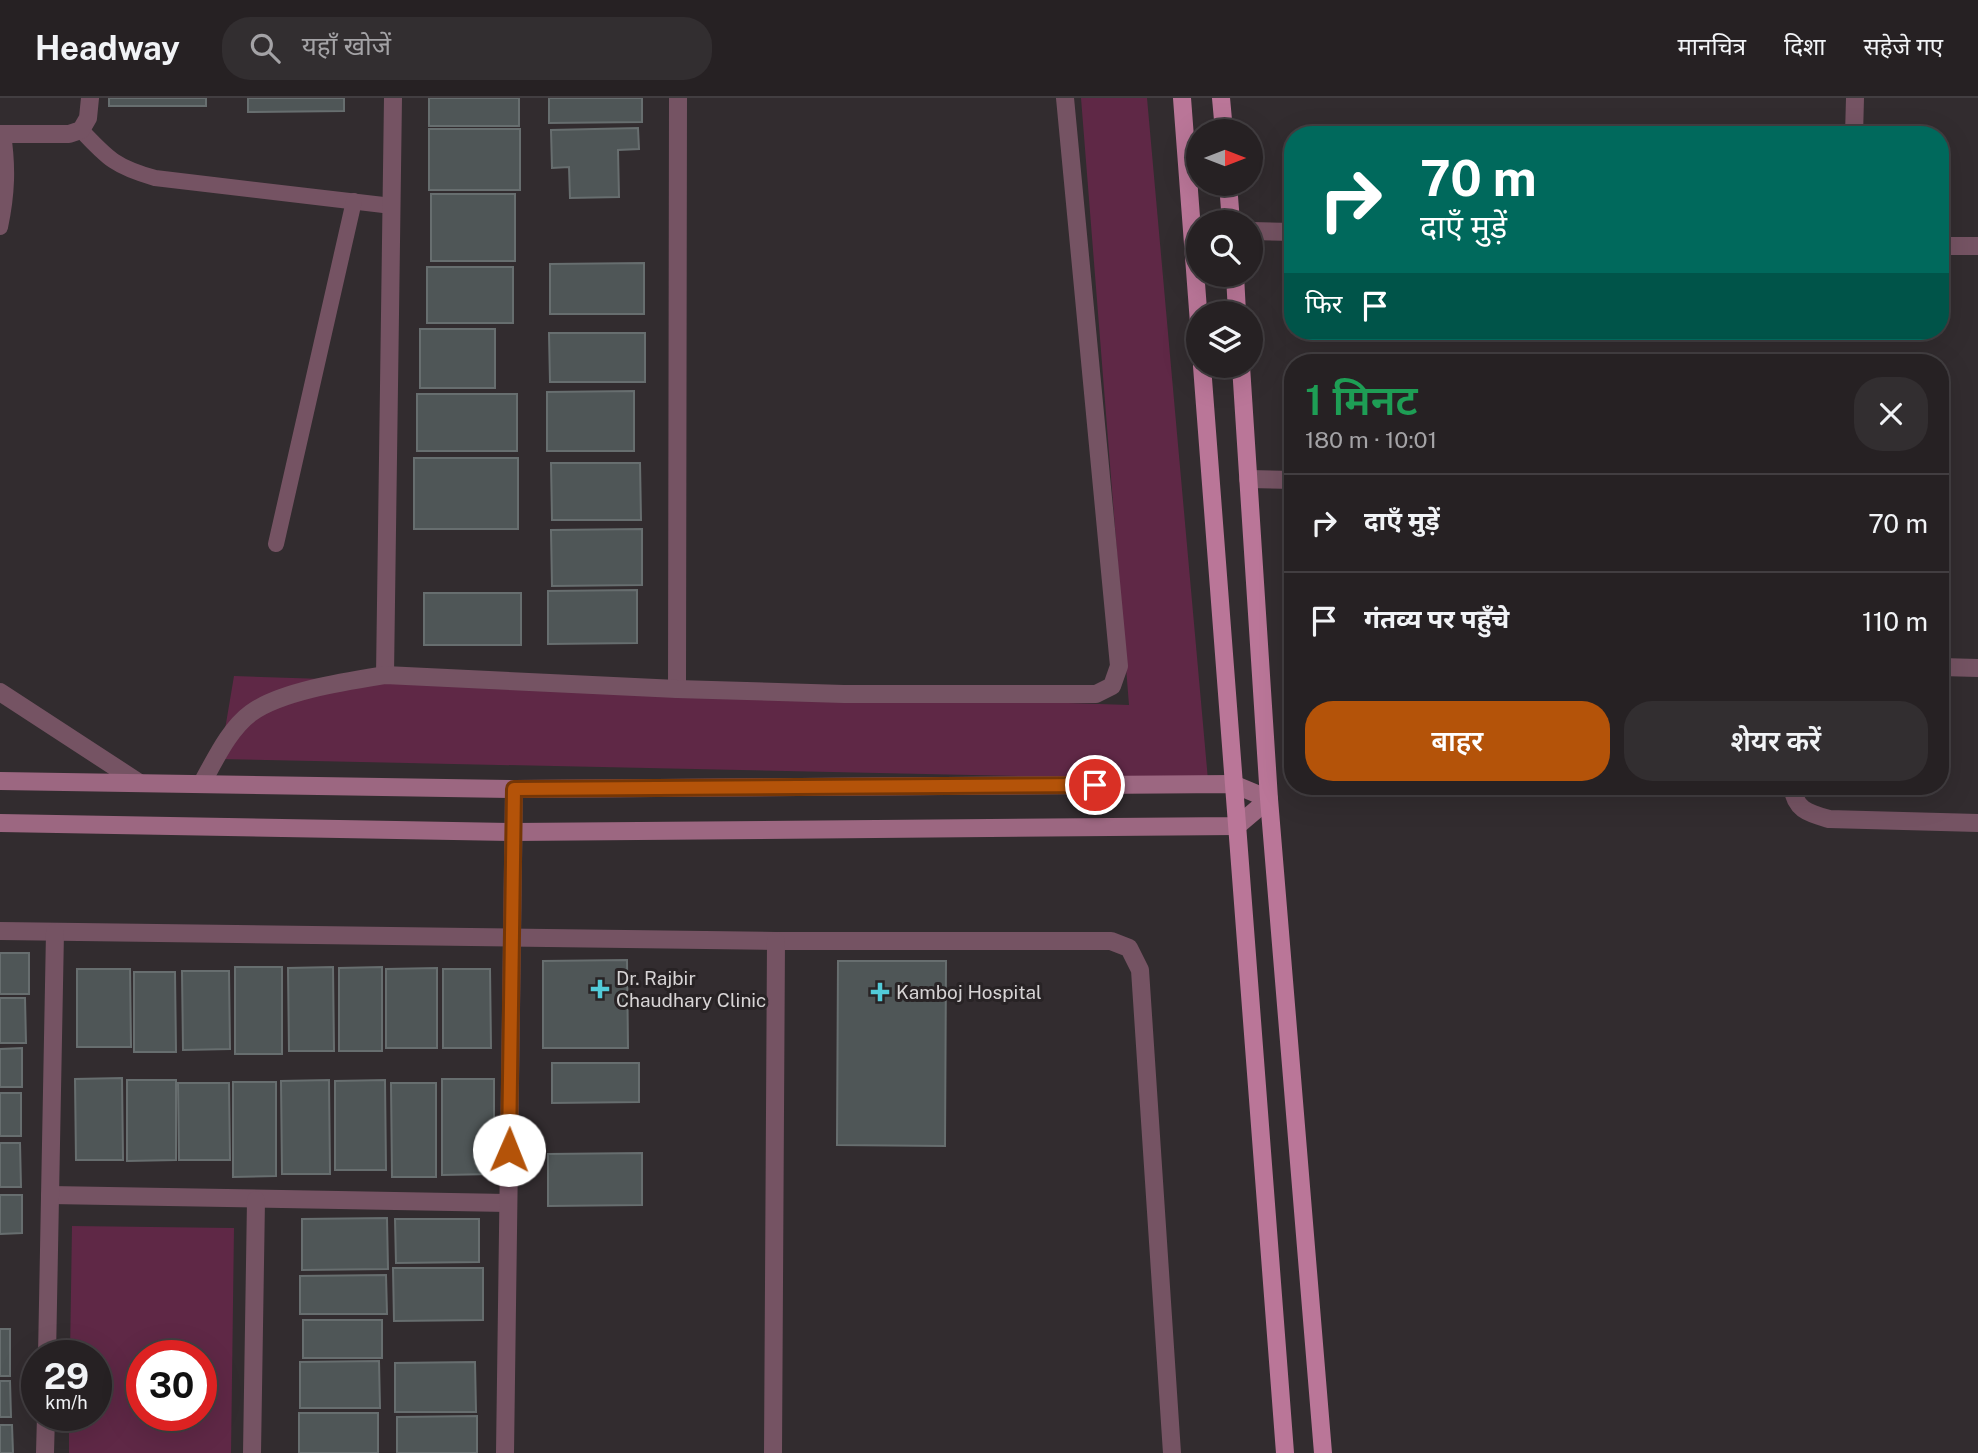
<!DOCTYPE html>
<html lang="hi">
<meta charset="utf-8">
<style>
:root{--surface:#262123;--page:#322e30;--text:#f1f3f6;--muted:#a4a3a6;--line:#423e41;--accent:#b45309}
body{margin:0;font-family:"Public Sans","Noto Sans Devanagari",sans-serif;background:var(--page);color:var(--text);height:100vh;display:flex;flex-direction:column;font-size:26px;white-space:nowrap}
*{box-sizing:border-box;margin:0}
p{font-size:23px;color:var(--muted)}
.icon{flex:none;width:38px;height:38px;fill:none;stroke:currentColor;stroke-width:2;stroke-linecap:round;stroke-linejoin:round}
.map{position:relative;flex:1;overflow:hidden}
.details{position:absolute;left:1284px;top:256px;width:665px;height:441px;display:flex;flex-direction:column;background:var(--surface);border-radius:28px;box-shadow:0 7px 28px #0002,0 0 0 2px var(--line)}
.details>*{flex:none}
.guide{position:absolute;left:1284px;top:28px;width:665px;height:214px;border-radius:28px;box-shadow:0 7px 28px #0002,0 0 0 2px var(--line);background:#00695c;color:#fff;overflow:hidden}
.needle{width:46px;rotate:90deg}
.controls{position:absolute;left:1186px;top:21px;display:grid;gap:14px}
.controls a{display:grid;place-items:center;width:77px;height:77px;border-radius:50%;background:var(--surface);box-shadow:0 7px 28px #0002,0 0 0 2px var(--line);font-size:35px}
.speed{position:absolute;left:21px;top:1242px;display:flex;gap:14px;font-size:35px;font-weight:700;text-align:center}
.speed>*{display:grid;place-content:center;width:91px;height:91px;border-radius:50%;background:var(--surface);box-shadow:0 7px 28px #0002,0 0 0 2px var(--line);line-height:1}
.speed small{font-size:18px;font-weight:400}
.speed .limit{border:10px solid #d22;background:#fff;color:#111}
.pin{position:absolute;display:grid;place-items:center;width:60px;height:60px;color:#fff;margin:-30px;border:4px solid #fff;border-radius:50%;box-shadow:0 2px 7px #0007}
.me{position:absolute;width:77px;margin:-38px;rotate:1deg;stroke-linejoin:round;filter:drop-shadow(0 0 5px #0008)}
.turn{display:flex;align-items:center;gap:24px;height:147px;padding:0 21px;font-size:32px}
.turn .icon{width:91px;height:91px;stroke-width:2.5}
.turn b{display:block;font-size:49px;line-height:60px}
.then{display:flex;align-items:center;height:66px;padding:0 21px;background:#0003;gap:14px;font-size:26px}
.round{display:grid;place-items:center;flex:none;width:74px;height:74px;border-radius:28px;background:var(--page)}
.headline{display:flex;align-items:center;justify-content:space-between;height:119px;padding:0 21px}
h1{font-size:42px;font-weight:600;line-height:52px;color:#1e9e55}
.cta{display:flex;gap:14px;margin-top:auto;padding:14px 21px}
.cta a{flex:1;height:80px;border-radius:28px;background:var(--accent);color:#fff;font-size:28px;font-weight:600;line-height:80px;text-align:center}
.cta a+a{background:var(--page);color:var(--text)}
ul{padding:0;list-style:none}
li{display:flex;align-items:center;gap:21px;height:98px;padding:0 21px;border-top:2px solid var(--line)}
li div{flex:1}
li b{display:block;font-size:26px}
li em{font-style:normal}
header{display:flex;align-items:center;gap:42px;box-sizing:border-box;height:98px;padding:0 35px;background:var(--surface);border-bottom:2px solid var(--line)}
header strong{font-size:33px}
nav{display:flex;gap:38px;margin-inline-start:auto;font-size:24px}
.search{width:490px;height:63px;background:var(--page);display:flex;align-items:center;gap:18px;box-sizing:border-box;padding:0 24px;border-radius:28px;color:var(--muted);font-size:26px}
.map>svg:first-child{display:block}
</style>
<header>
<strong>Headway</strong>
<div class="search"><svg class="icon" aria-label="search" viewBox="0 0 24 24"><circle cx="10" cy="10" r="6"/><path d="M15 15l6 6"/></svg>यहाँ खोजें</div>
<nav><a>मानचित्र</a><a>दिशा</a><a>सहेजे गए</a></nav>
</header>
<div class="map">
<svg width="1978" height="1355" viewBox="0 0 1978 1355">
<rect width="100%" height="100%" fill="#322c2f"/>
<g fill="#5f2846" fill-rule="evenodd">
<polygon points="1081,0 1147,0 1208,682 220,661 234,578 1129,607"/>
<path d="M72,1128L234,1130L231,1355H69V1318H96V1258H70ZM142,1258H201V1318H142Z"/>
</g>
<g fill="#4f5657" stroke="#676e6f" stroke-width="2">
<rect x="109" y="0" width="97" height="8"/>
<polygon points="248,0 344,0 344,13 248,14"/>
<rect x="429" y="0" width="90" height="28"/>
<polygon points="549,0 642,0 642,24 549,25"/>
<polygon points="638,30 639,51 618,52 619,99 570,100 569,69 552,70 551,32"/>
<rect x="429" y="31" width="91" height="61"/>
<rect x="431" y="96" width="84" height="67"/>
<polygon points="644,165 644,216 550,216 550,166"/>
<rect x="427" y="169" width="86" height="56"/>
<rect x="420" y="231" width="75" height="59"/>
<polygon points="549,235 645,235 645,284 550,284"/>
<polygon points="634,293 634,353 547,353 547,294"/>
<rect x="417" y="296" width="100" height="57"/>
<rect x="414" y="360" width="104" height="71"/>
<polygon points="551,365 640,365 641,422 552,422"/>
<polygon points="642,431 642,487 552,488 551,432"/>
<polygon points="637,492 637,545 548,546 548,493"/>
<rect x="424" y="495" width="97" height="52"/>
<rect x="0" y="855" width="29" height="41"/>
<polygon points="627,862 628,950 543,950 543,863"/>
<polygon points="838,863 946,863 945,1048 837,1047"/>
<rect x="235" y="869" width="47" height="87"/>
<polygon points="333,869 334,953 289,953 288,870"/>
<polygon points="382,869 382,953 339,953 339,870"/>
<polygon points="437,870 437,950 386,950 386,871"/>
<polygon points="77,871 130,871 131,949 77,949"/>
<polygon points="443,871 490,871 491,950 443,950"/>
<polygon points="182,873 229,873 230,951 183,952"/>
<polygon points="134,874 175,874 176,954 134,954"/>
<polygon points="0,900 25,900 26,945 0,945"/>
<polygon points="22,950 22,989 0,989 0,951"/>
<polygon points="552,965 639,965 639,1004 552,1005"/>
<polygon points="122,980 123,1062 76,1062 75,981"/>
<polygon points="442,981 494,981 494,1076 442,1077"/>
<polygon points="127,982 176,982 176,1062 127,1063"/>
<polygon points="329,982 330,1076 282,1076 281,983"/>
<polygon points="385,982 386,1072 335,1072 335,983"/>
<polygon points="233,984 276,984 276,1078 233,1079"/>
<polygon points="178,985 229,985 230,1062 179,1062"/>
<polygon points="391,985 436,985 436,1079 392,1079"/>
<rect x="0" y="995" width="21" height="43"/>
<polygon points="0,1045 20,1045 21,1089 0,1089"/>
<polygon points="642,1055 642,1107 548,1108 548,1056"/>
<polygon points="0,1097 22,1097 22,1135 0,1136"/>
<polygon points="387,1120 388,1171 302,1172 302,1121"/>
<polygon points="395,1121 479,1121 479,1164 396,1165"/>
<polygon points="393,1170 483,1170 483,1222 394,1223"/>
<polygon points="386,1177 387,1216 300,1216 300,1178"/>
<rect x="303" y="1222" width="79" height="38"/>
<rect x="0" y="1231" width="10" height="47"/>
<polygon points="379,1263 380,1310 300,1310 300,1264"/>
<polygon points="475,1264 476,1314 395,1314 395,1265"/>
<polygon points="0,1283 10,1283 11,1319 0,1319"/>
<rect x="299" y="1315" width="79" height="40"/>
<polygon points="477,1318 477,1355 397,1355 397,1319"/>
<polygon points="0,1327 12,1327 13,1355 0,1355"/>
</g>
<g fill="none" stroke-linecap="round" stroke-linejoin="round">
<g stroke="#755363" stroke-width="16">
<path d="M81,32C108,61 116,69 155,80L392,108"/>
<path d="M0,129C7,96 8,69 3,36"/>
<polyline points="276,446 354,103"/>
</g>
<g stroke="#755363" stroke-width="18">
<polyline points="0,36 69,36 81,32 88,20 90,0"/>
<polyline points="1854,37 1855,0"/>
<polyline points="1251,133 1293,134"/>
<polyline points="1941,148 1978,148"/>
<polyline points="1248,381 1293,382"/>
<polyline points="1941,569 1978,570"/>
<polyline points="385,577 393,0"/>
<polyline points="677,591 678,0"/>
<polyline points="0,594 138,684"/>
<path d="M202,685C215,662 229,631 251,615C281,593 348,583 385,577L677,591L844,596H1096L1112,588L1119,568L1065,0"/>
<path d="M1792,688C1795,712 1808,715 1829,721L1978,725"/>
<polyline points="0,833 776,843 1111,843 1129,850 1140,872 1172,1355"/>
<polyline points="50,1097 508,1105"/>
<polyline points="47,1258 55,834"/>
<polyline points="45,1355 46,1318"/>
<polyline points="252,1355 256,1102"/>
<polyline points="505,1355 514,691"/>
<polyline points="773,1355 776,843"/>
</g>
<polyline stroke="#9c6781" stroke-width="18" points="0,683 514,691 1233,686 1269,701 1237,728 513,734 0,725"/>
<g stroke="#ba7698" stroke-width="18">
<polyline points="1182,0 1199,225"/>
<polyline points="1221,0 1224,33"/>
<polyline points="1228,86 1231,124"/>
<polyline points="1235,177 1237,215"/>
<polyline points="1202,268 1285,1355"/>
<polyline points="1241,268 1269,701 1323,1355"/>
</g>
</g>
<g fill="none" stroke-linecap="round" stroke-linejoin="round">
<g stroke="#753606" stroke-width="18">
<polyline id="route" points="509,1052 514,691 1095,687"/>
</g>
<use href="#route" stroke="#b45309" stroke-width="12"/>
</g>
<g fill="#52cbd9" stroke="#282325" stroke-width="2.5">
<path d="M596.5 880.5h7v7h7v7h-7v7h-7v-7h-7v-7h7z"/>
<path d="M876.5 883.5h7v7h7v7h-7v7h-7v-7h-7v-7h7z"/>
</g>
<g text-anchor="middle" stroke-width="6" stroke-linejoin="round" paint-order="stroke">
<g font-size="19" fill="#d7d4d5" stroke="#282325" text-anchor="start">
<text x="616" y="887">Dr. Rajbir<tspan x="616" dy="22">Chaudhary Clinic</tspan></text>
<text x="896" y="901">Kamboj Hospital</text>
</g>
</g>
</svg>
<div class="controls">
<a><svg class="needle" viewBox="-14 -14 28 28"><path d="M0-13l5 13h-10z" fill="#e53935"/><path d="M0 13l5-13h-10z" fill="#a4a3a6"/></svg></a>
<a><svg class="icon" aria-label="search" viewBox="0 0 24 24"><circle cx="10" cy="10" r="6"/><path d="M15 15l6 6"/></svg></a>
<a><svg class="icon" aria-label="layers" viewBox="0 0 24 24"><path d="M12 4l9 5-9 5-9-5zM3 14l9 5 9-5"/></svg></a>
</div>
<div class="speed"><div>29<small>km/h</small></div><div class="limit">30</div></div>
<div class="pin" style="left:1095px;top:687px;background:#d93025"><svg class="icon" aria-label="arrive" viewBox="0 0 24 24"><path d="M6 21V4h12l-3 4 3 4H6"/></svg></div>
<svg class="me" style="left:509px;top:1052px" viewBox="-20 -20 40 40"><circle r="19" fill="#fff"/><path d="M0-13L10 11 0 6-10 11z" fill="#b45309"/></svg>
<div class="guide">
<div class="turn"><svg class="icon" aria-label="right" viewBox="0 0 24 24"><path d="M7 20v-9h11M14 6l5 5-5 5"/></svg><div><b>70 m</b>दाएँ मुड़ें</div></div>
<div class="then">फिर<svg class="icon" aria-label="arrive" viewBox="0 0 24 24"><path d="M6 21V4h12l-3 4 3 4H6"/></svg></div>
</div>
<section class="details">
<div class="headline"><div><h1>1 मिनट</h1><p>180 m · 10:01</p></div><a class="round"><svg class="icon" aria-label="close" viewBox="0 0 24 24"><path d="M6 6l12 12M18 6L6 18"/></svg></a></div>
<ul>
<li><svg class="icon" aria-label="right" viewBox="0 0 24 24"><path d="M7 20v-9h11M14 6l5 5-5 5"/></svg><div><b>दाएँ मुड़ें</b></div><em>70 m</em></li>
<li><svg class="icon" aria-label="arrive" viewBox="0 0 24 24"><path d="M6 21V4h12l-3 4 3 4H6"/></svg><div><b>गंतव्य पर पहुँचे</b></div><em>110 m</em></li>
</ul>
<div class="cta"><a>बाहर</a><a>शेयर करें</a></div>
</section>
</div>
